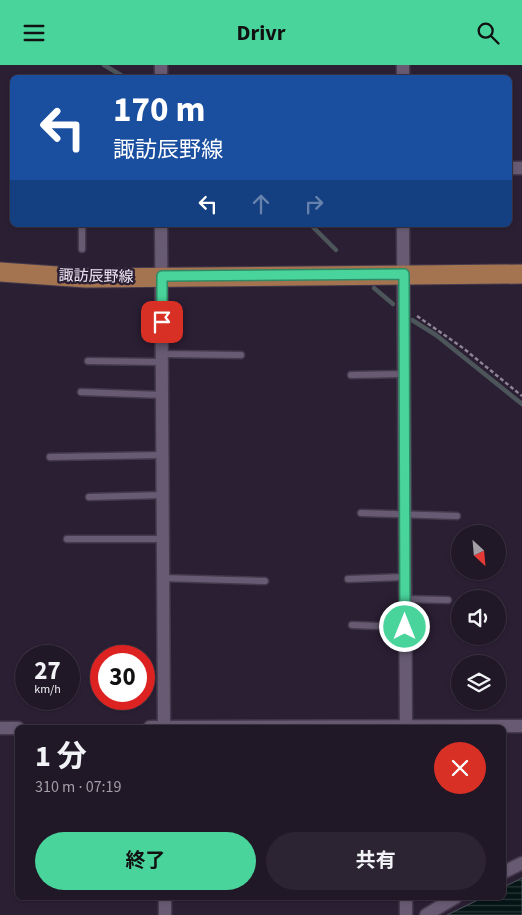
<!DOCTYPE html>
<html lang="ja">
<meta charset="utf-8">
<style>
:root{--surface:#201727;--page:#2d2433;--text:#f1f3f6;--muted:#a29fa7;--line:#3d3644;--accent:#49d49c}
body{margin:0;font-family:"Source Sans 3","Noto Sans JP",sans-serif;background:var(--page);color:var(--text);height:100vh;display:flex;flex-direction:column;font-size:19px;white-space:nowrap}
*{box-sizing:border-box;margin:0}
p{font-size:16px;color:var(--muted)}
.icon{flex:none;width:28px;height:28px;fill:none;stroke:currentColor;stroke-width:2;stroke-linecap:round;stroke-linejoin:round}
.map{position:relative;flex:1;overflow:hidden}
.drawer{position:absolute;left:15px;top:660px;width:491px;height:175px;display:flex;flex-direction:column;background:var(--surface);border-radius:8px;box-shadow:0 1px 4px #0004,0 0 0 1px var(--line)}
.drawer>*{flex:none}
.banner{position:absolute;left:10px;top:10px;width:502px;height:152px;border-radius:8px;box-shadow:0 1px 4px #0004,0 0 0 1px var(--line);background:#1a4fa0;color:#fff;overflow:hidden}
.needle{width:32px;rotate:154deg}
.buttons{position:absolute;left:451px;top:460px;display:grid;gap:10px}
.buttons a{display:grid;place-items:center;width:55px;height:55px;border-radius:50%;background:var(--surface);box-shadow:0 1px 4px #0004,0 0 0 1px var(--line);font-size:25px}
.speed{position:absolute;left:15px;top:580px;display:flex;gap:10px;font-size:25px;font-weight:700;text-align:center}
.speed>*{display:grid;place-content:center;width:65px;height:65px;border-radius:50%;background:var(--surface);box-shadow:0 1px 4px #0004,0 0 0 1px var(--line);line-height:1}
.speed small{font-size:12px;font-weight:400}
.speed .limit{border:8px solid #d22;background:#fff;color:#111}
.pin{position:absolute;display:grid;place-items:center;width:42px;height:42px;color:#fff;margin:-21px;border-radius:10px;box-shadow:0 2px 8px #0006}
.me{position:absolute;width:55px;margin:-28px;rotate:0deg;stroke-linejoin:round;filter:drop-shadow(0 0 4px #0008)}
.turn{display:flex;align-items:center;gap:18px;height:105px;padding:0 20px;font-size:22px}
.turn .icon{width:65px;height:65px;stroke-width:2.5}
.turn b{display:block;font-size:35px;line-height:42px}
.lanes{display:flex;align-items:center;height:48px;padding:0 20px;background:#0003;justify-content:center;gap:25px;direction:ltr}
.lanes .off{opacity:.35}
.round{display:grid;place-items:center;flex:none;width:52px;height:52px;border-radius:26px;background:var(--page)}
.summary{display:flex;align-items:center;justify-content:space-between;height:85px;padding:0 20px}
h1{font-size:30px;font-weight:700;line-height:38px}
.cta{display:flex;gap:10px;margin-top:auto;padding:10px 20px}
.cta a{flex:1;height:58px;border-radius:30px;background:var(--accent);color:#111;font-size:20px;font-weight:700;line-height:58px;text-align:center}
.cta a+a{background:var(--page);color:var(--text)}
header{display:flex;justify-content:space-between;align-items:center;height:65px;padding:0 20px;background:var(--accent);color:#111;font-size:22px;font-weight:700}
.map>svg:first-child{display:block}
</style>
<header><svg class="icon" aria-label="menu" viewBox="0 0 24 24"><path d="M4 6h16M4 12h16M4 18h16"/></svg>Drivr<svg class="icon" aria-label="search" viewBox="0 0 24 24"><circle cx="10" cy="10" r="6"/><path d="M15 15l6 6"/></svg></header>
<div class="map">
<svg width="522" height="850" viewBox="0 0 522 850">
<defs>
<pattern id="water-rules" width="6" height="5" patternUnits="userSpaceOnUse" patternTransform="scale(1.25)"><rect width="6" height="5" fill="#051516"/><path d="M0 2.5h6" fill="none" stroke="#2a3739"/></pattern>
</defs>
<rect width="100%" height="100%" fill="#2b1f34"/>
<polygon fill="url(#water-rules)" stroke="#4c555a" points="522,813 522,850 447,850 482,833 504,832 504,822"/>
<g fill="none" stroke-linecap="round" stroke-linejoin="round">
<g stroke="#4c555a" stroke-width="4.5">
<polyline points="104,0 124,12"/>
<polyline points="311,160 336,185"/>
<polyline points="374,223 393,239"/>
<polyline points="412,255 436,270 522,339"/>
</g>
<g stroke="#443a4c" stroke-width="9">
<g id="lane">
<polyline points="82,160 82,184"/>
<polyline points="163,289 241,290"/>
<polyline points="88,296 162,297"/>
<polyline points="351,310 403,309"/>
<polyline points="81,327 163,330"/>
<polyline points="50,392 163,390"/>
<polyline points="89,432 162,430"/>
<polyline points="361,448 457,451"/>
<polyline points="67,474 163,474"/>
<polyline points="163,513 265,516"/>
<polyline points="348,514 405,512"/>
<polyline points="405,534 448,535"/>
<polyline points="352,560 405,562"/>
</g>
</g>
<g stroke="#443a4c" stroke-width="15">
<g id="street">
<polyline points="403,0 403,12"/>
<polyline points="161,12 161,0"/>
<polyline points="510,103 522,103"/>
<polyline points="161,160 164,662"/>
<polyline points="403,160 406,662"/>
<polyline points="150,662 522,661"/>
<polyline points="0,663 18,663"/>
<polyline points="504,807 522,798"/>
<polyline points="165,832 165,850"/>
<polyline points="406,850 406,832"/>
<polyline points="426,850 456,832"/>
</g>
</g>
<g stroke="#443a4c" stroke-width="21">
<polyline id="primary" points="0,207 86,213 522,209"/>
</g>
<polyline stroke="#8d8495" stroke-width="2.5" stroke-dasharray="4 2.5" stroke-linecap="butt" points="417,251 463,283 522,331"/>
<use href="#lane" stroke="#675a72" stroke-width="6"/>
<use href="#street" stroke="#675a72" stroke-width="12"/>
<use href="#primary" stroke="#a47350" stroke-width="19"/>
</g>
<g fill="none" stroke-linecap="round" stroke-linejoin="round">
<g stroke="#2f8a65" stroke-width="12">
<polyline id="route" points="162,257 162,211 404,209 405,562"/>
</g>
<use href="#route" stroke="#49d49c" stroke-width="9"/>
</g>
<g text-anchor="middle" stroke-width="5" stroke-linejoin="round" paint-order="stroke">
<g font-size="15" fill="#f2ebf9" stroke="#2b1f34">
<text transform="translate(96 211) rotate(1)" y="5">諏訪辰野線</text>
</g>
</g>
</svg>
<div class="buttons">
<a><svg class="needle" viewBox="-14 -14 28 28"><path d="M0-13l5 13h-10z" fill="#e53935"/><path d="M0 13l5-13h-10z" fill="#a29fa7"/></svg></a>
<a><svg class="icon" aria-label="sound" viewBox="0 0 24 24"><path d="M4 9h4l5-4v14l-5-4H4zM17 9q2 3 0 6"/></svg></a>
<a><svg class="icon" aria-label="layers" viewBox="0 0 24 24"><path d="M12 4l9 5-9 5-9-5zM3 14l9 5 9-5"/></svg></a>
</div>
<div class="speed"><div>27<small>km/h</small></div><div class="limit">30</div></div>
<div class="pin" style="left:162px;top:257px;background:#d93025"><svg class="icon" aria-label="arrive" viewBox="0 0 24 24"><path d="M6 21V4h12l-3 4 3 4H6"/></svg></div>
<svg class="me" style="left:405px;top:562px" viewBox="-20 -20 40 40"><circle r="17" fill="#49d49c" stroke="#fff" stroke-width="3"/><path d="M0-11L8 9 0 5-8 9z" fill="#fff"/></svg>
<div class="banner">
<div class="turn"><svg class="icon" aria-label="left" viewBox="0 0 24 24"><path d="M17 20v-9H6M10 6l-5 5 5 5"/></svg><div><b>170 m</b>諏訪辰野線</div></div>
<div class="lanes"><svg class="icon" aria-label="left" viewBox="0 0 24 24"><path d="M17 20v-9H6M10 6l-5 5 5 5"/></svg><svg class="icon off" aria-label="ahead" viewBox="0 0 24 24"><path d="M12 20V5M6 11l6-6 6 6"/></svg><svg class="icon off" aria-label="right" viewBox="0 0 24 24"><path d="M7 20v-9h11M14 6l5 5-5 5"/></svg></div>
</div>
<section class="drawer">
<div class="summary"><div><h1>1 分</h1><p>310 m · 07:19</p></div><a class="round" style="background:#d93025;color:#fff"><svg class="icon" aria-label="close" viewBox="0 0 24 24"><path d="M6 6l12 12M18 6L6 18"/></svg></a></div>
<div class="cta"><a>終了</a><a>共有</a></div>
</section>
</div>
